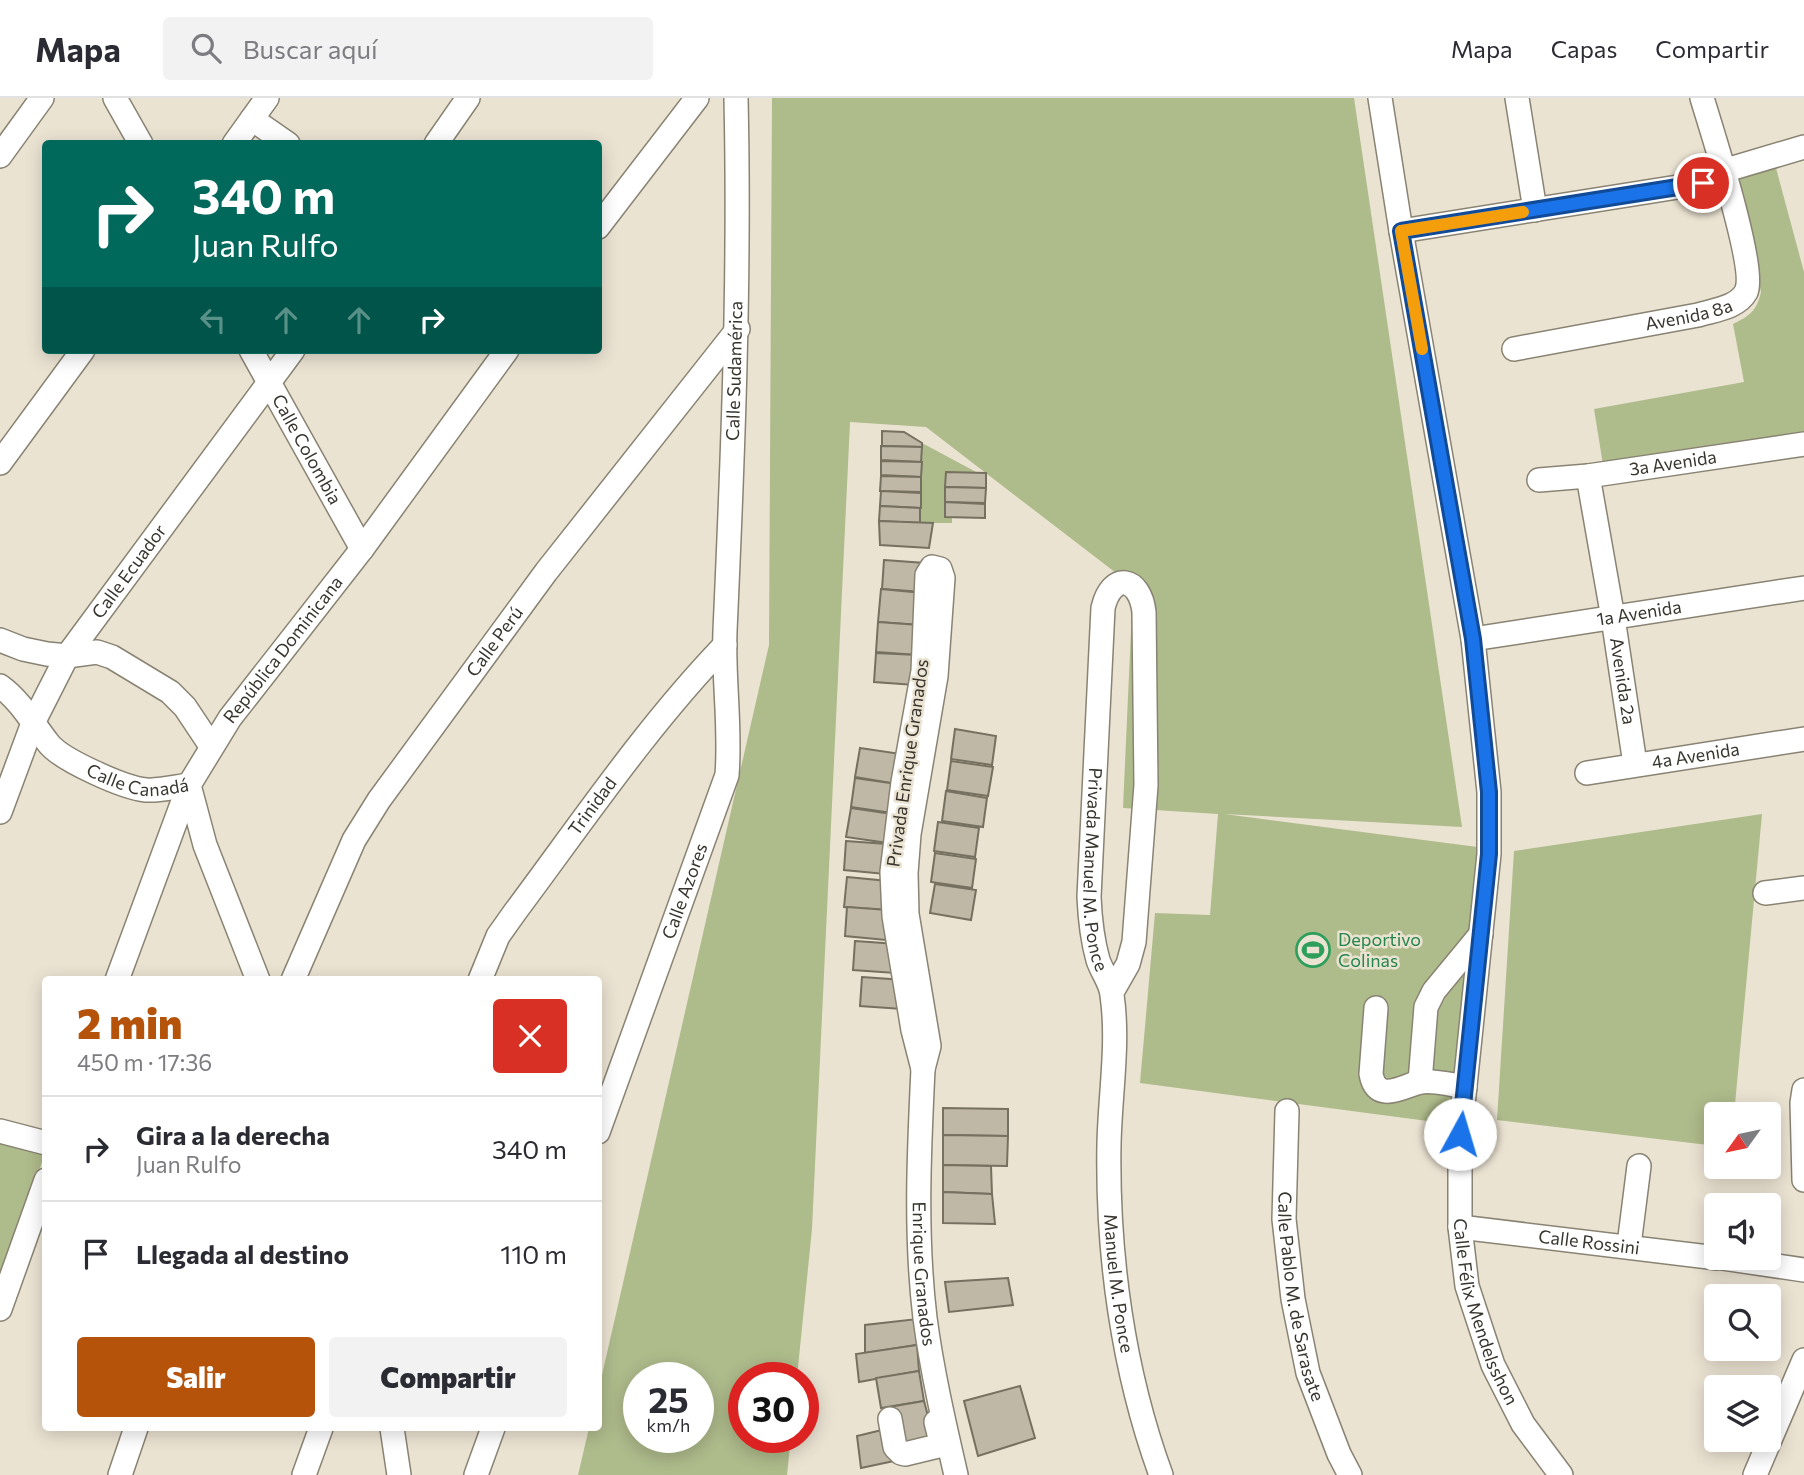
<!DOCTYPE html>
<html lang="es">
<meta charset="utf-8">
<style>
:root{--surface:#fff;--page:#f2f2f3;--text:#2b2b33;--muted:#7c7c81;--line:#e1e1e2;--accent:#b45309}
body{margin:0;font-family:Commissioner,sans-serif;background:var(--page);color:var(--text);height:100vh;display:flex;flex-direction:column;font-size:26px;white-space:nowrap}
*{box-sizing:border-box;margin:0}
p{font-size:23px;color:var(--muted)}
.icon{flex:none;width:38px;height:38px;fill:none;stroke:currentColor;stroke-width:2;stroke-linecap:round;stroke-linejoin:round}
.map{position:relative;flex:1;overflow:hidden}
.side{position:absolute;left:42px;top:878px;width:560px;height:455px;display:flex;flex-direction:column;background:var(--surface);border-radius:7px;box-shadow:0 4px 18px #0003}
.side>*{flex:none}
.hud{position:absolute;left:42px;top:42px;width:560px;height:214px;border-radius:7px;box-shadow:0 4px 18px #0003;background:#00695c;color:#fff;overflow:hidden}
.needle{width:46px;rotate:237deg}
.buttons{position:absolute;left:1704px;top:1004px;display:grid;gap:14px}
.buttons a{display:grid;place-items:center;width:77px;height:77px;border-radius:7px;background:var(--surface);box-shadow:0 4px 18px #0003;font-size:35px}
.speed{position:absolute;left:623px;top:1264px;display:flex;gap:14px;font-size:35px;font-weight:700;text-align:center}
.speed>*{display:grid;place-content:center;width:91px;height:91px;border-radius:50%;background:var(--surface);box-shadow:0 4px 18px #0003;line-height:1}
.speed small{font-size:18px;font-weight:400}
.speed .limit{border:10px solid #d22;background:#fff;color:#111}
.pin{position:absolute;display:grid;place-items:center;width:60px;height:60px;color:#fff;margin:-30px;border:4px solid #fff;border-radius:50%;box-shadow:0 2px 7px #0007}
.me{position:absolute;width:77px;margin:-38px;rotate:6deg;stroke-linejoin:round;filter:drop-shadow(0 0 5px #0008)}
.turn{display:flex;align-items:center;gap:24px;height:147px;padding:0 35px;font-size:32px}
.turn .icon{width:91px;height:91px;stroke-width:2.5}
.turn b{display:block;font-size:49px;line-height:60px}
.lanes{display:flex;align-items:center;height:66px;padding:0 35px;background:#0003;justify-content:center;gap:35px;direction:ltr}
.lanes .off{opacity:.35}
.round{display:grid;place-items:center;flex:none;width:74px;height:74px;border-radius:7px;background:var(--page)}
.summary{display:flex;align-items:center;justify-content:space-between;height:119px;padding:0 35px}
h1{font-size:42px;font-weight:800;line-height:52px;color:var(--accent)}
.action{display:flex;gap:14px;margin-top:auto;padding:14px 35px}
.action a{flex:1;height:80px;border-radius:7px;background:var(--accent);color:#fff;font-size:28px;font-weight:800;line-height:80px;text-align:center}
.action a+a{background:var(--page);color:var(--text)}
ul{padding:0;list-style:none}
li{display:flex;align-items:center;gap:21px;height:105px;padding:0 35px;border-top:2px solid var(--line)}
li div{flex:1}
li b{display:block;font-size:26px}
li em{font-style:normal}
header{display:flex;align-items:center;gap:42px;box-sizing:border-box;height:98px;padding:0 35px;background:var(--surface);border-bottom:2px solid var(--line)}
header strong{font-size:33px}
nav{display:flex;gap:38px;margin-inline-start:auto;font-size:24px}
.search{width:490px;height:63px;background:var(--page);display:flex;align-items:center;gap:18px;box-sizing:border-box;padding:0 24px;border-radius:7px;color:var(--muted);font-size:26px}
.map>svg:first-child{display:block}
</style>
<header>
<strong>Mapa</strong>
<div class="search"><svg class="icon" aria-label="search" viewBox="0 0 24 24"><circle cx="10" cy="10" r="6"/><path d="M15 15l6 6"/></svg>Buscar aquí</div>
<nav><a>Mapa</a><a>Capas</a><a>Compartir</a></nav>
</header>
<div class="map">
<svg width="1804" height="1377" viewBox="0 0 1804 1377">
<rect width="100%" height="100%" fill="#ebe3d2"/>
<g fill="#aebb8b" fill-rule="evenodd">
<path d="M772,0H1354L1462,729L1224,716L1485,750L1458,1027L1140,985L1155,815L1210,817L1218,716L1123,710L1133,488L926,329L850,324L812,1131L797,1279H744V1339H791L787,1377H578L589,1330H598L599,1290L769,547ZM639,1279H698V1339H639Z"/>
<path d="M1776,70L1804,174V343L1604,373L1594,311L1744,284L1733,226C1750,218 1757,212 1761,194L1733,82Z"/>
<polygon points="922,345 978,375 946,374 945,418 952,419 952,425 920,425"/>
<polygon points="1762,716 1734,1017 1717,1017 1717,1048 1497,1022 1514,753"/>
<polygon points="0,1039 45,1056 0,1181"/>
</g>
<g fill="#bfb8a7" stroke="#767060" stroke-width="2">
<polygon points="882,333 904,334 922,345 922,349 882,348"/>
<polygon points="881,348 922,349 921,364 881,362"/>
<polygon points="881,363 922,364 921,379 881,377"/>
<polygon points="946,374 986,375 986,390 945,389"/>
<polygon points="881,378 921,379 921,394 880,393"/>
<polygon points="945,389 986,390 985,405 945,404"/>
<polygon points="881,393 921,395 921,410 880,408"/>
<polygon points="945,404 985,406 985,420 945,419"/>
<polygon points="880,408 920,410 920,425 879,423"/>
<polygon points="879,423 933,425 929,450 880,447"/>
<polygon points="884,462 925,465 923,494 882,491"/>
<polygon points="881,491 923,495 920,527 878,524"/>
<polygon points="878,524 919,527 918,557 876,554"/>
<polygon points="876,555 917,557 915,587 874,584"/>
<polygon points="955,631 996,638 992,667 951,661"/>
<polygon points="860,650 901,656 897,686 855,679"/>
<polygon points="951,663 993,669 988,698 947,692"/>
<polygon points="855,680 897,686 892,715 851,709"/>
<polygon points="946,693 987,700 983,729 942,723"/>
<polygon points="851,710 892,716 888,745 846,739"/>
<polygon points="938,724 979,730 975,759 934,753"/>
<polygon points="846,743 887,746 885,776 844,772"/>
<polygon points="935,755 976,761 972,790 931,784"/>
<polygon points="847,779 888,783 886,812 844,809"/>
<polygon points="935,786 976,792 971,822 930,815"/>
<polygon points="847,809 888,812 886,842 845,838"/>
<polygon points="855,843 897,846 895,875 853,872"/>
<polygon points="862,879 904,882 902,911 860,908"/>
<polygon points="943,1010 1008,1011 1008,1038 943,1037"/>
<polygon points="943,1037 1008,1038 1007,1068 943,1067"/>
<polygon points="943,1067 991,1068 992,1096 943,1094"/>
<polygon points="943,1094 992,1096 995,1126 943,1125"/>
<polygon points="1008,1180 1013,1207 949,1214 945,1184"/>
<polygon points="917,1221 917,1247 865,1255 865,1227"/>
<polygon points="917,1247 919,1273 859,1284 856,1256"/>
<polygon points="919,1273 924,1303 881,1310 876,1280"/>
<polygon points="1020,1288 1035,1340 978,1358 964,1303"/>
<polygon points="924,1303 935,1344 900,1349 889,1309"/>
<polygon points="886,1331 894,1363 861,1370 857,1338"/>
</g>
<g fill="none" stroke-linecap="round" stroke-linejoin="round">
<g stroke="#898373" stroke-width="26">
<g id="minor">
<polyline points="115,0 141,46"/>
<path id="s1" d="M1380,0L1401,133L1473,541L1489,694V756L1460,1036V1129L1467,1188L1493,1267L1523,1326L1561,1377"/>
<polyline points="1517,0 1535,112"/>
<polyline points="252,21 288,46"/>
<polyline points="234,46 267,0"/>
<polyline points="436,46 468,0"/>
<polyline points="0,58 42,0"/>
<polyline points="598,129 697,0"/>
<polyline points="1401,133 1703,85 1723,73 1804,49"/>
<path id="s2" d="M1514,251L1698,217C1714,212 1737,210 1746,194C1757,172 1711,30 1702,0"/>
<path id="s3" d="M251,252L362,451"/>
<polyline points="0,365 83,252"/>
<path id="s4" d="M1588,378L1613,520L1635,666"/>
<path id="s5" d="M1539,382L1588,378L1804,346"/>
<polygon points="932,469 940,471 943,480 936,578 909,736 906,775 907,816 929,948 923,971 913,932 894,818 892,774 903,684 923,573 927,477"/>
<path id="s6" d="M1473,541L1804,490"/>
<polyline points="0,542 23,551 47,556 67,558 97,554 112,559 170,594 185,609 211,648"/>
<path id="s7" d="M0,588C21,603 33,626 49,646C62,662 124,690 146,692C159,693 175,689 189,687L205,747L258,882"/>
<path id="s8" d="M1587,675L1804,641"/>
<path id="s9" d="M0,714L33,625L67,558L293,252"/>
<polyline points="1765,795 1804,790"/>
<path id="s10" d="M117,882L189,687L230,620L362,451L507,252"/>
<path id="s11" d="M293,882L354,742L379,702L546,474L738,231"/>
<path id="s12" d="M480,882L498,838L515,814C583,723 647,628 725,547"/>
<path id="s13" d="M1112,894L1128,866L1134,844L1146,687L1144,514C1140,479 1112,473 1103,510L1089,799C1090,821 1092,841 1098,862C1102,874 1111,885 1112,897C1119,945 1110,997 1109,1046C1107,1157 1123,1273 1161,1377"/>
<path d="M1376,910L1371,976C1377,1008 1406,986 1421,984C1434,982 1452,987 1465,989"/>
<path id="s14" d="M923,971C919,1054 915,1137 925,1220C932,1273 944,1325 956,1377"/>
<polyline points="1420,984 1426,909 1434,893 1481,836"/>
<polyline points="1804,992 1802,1005 1804,1082"/>
<path id="s15" d="M1287,1013L1284,1121L1293,1201L1308,1275L1339,1356L1350,1377"/>
<polyline points="0,1033 46,1045"/>
<path id="s16" d="M598,1034L727,677C731,629 723,581 725,533C733,355 740,178 736,0"/>
<path id="s17" d="M1460,1129L1717,1160"/>
<polyline points="1629,1147 1639,1068"/>
<polyline points="1722,1160 1804,1172"/>
<polyline points="0,1211 46,1082"/>
<polyline points="890,1321 895,1349 901,1355 905,1356 938,1348 940,1340 936,1324"/>
<polyline points="392,1330 399,1377"/>
<polyline points="120,1377 136,1330"/>
<polyline points="304,1377 321,1330"/>
<polyline points="476,1377 493,1330"/>
<polyline points="1755,1377 1804,1262"/>
</g>
</g>
<use href="#minor" stroke="#fff" stroke-width="23"/>
</g>
<g fill="none" stroke-linecap="round" stroke-linejoin="round">
<g stroke="#114b97" stroke-width="18">
<polyline id="route" points="1460,1036 1489,756 1489,694 1473,541 1401,133 1703,85"/>
</g>
<use href="#route" stroke="#1a73e8" stroke-width="12"/>
<polyline stroke="#f59e0b" stroke-width="12" points="1422,251 1401,133 1523,114"/>
</g>
<defs>
<g id="stadium-ring" transform="scale(1.75)"><circle r="9.5" fill="#ebe3d2" stroke="#2e9e5b" stroke-width="1.5"/><path d="M0-5a6.5 5 0 1 0 0 10a6.5 5 0 1 0 0-10ZM-3.5-1.8h7v3.6h-7Z" fill="#2e9e5b"/></g>
</defs>
<g fill-rule="evenodd">
<use href="#stadium-ring" x="1313" y="852"/>
</g>
<g text-anchor="middle" stroke-width="5" stroke-linejoin="round" paint-order="stroke">
<g font-size="18" fill="#37352e" stroke="#ebe3d2">
<text dy="6" stroke="none"><textPath href="#s2" startOffset="178">Avenida 8a</textPath></text>
<text dy="6" stroke="none"><textPath href="#s16" startOffset="784">Calle Sudamérica</textPath></text>
<text dy="6" stroke="none"><textPath href="#s3" startOffset="114">Calle Colombia</textPath></text>
<text dy="6" stroke="none"><textPath href="#s5" startOffset="135">3a Avenida</textPath></text>
<text dy="6" stroke="none"><textPath href="#s9" startOffset="275">Calle Ecuador</textPath></text>
<text dy="6" stroke="none"><textPath href="#s6" startOffset="168">1a Avenida</textPath></text>
<text dy="6" stroke="none"><textPath href="#s11" startOffset="396">Calle Perú</textPath></text>
<text dy="6" stroke="none"><textPath href="#s10" startOffset="373">República Dominicana</textPath></text>
<text dy="6" stroke="none"><textPath href="#s4" startOffset="208">Avenida 2a</textPath></text>
<text dy="6" stroke="none"><textPath href="#s8" startOffset="110">4a Avenida</textPath></text>
<text transform="translate(908 665) rotate(-82)" y="6">Privada Enrique Granados</text>
<text dy="6" stroke="none"><textPath href="#s7" startOffset="175">Calle Canadá</textPath></text>
<text dy="6" stroke="none"><textPath href="#s12" startOffset="208">Trinidad</textPath></text>
<text dy="6" stroke="none"><textPath href="#s13" startOffset="721">Privada Manuel M. Ponce</textPath></text>
<text dy="6" stroke="none"><textPath href="#s16" startOffset="256">Calle Azores</textPath></text>
<text dy="6" stroke="none"><textPath href="#s17" startOffset="130">Calle Rossini</textPath></text>
<text dy="6" stroke="none"><textPath href="#s14" startOffset="205">Enrique Granados</textPath></text>
<text dy="6" stroke="none"><textPath href="#s13" startOffset="1139">Manuel M. Ponce</textPath></text>
<text dy="6" stroke="none"><textPath href="#s15" startOffset="187">Calle Pablo M. de Sarasate</textPath></text>
<text dy="6" stroke="none"><textPath href="#s1" startOffset="1228">Calle Félix Mendelsshon</textPath></text>
</g>
<g font-size="18" fill="#27864d" stroke="#ebe3d2" text-anchor="start">
<text x="1338" y="848">Deportivo<tspan x="1338" dy="21">Colinas</tspan></text>
</g>
</g>
</svg>
<div class="buttons">
<a><svg class="needle" viewBox="-14 -14 28 28"><path d="M0-13l5 13h-10z" fill="#e53935"/><path d="M0 13l5-13h-10z" fill="#7c7c81"/></svg></a>
<a><svg class="icon" aria-label="sound" viewBox="0 0 24 24"><path d="M4 9h4l5-4v14l-5-4H4zM17 9q2 3 0 6"/></svg></a>
<a><svg class="icon" aria-label="search" viewBox="0 0 24 24"><circle cx="10" cy="10" r="6"/><path d="M15 15l6 6"/></svg></a>
<a><svg class="icon" aria-label="layers" viewBox="0 0 24 24"><path d="M12 4l9 5-9 5-9-5zM3 14l9 5 9-5"/></svg></a>
</div>
<div class="speed"><div>25<small>km/h</small></div><div class="limit">30</div></div>
<div class="pin" style="left:1703px;top:85px;background:#d93025"><svg class="icon" aria-label="arrive" viewBox="0 0 24 24"><path d="M6 21V4h12l-3 4 3 4H6"/></svg></div>
<svg class="me" style="left:1460px;top:1036px" viewBox="-20 -20 40 40"><circle r="19" fill="#fff"/><path d="M0-13L10 11 0 6-10 11z" fill="#1a73e8"/></svg>
<div class="hud">
<div class="turn"><svg class="icon" aria-label="right" viewBox="0 0 24 24"><path d="M7 20v-9h11M14 6l5 5-5 5"/></svg><div><b>340 m</b>Juan Rulfo</div></div>
<div class="lanes"><svg class="icon off" aria-label="left" viewBox="0 0 24 24"><path d="M17 20v-9H6M10 6l-5 5 5 5"/></svg><svg class="icon off" aria-label="ahead" viewBox="0 0 24 24"><path d="M12 20V5M6 11l6-6 6 6"/></svg><svg class="icon off" aria-label="ahead" viewBox="0 0 24 24"><path d="M12 20V5M6 11l6-6 6 6"/></svg><svg class="icon" aria-label="right" viewBox="0 0 24 24"><path d="M7 20v-9h11M14 6l5 5-5 5"/></svg></div>
</div>
<section class="side">
<div class="summary"><div><h1>2 min</h1><p>450 m · 17:36</p></div><a class="round" style="background:#d93025;color:#fff"><svg class="icon" aria-label="close" viewBox="0 0 24 24"><path d="M6 6l12 12M18 6L6 18"/></svg></a></div>
<ul>
<li><svg class="icon" aria-label="right" viewBox="0 0 24 24"><path d="M7 20v-9h11M14 6l5 5-5 5"/></svg><div><b>Gira a la derecha</b><p>Juan Rulfo</p></div><em>340 m</em></li>
<li><svg class="icon" aria-label="arrive" viewBox="0 0 24 24"><path d="M6 21V4h12l-3 4 3 4H6"/></svg><div><b>Llegada al destino</b></div><em>110 m</em></li>
</ul>
<div class="action"><a>Salir</a><a>Compartir</a></div>
</section>
</div>
